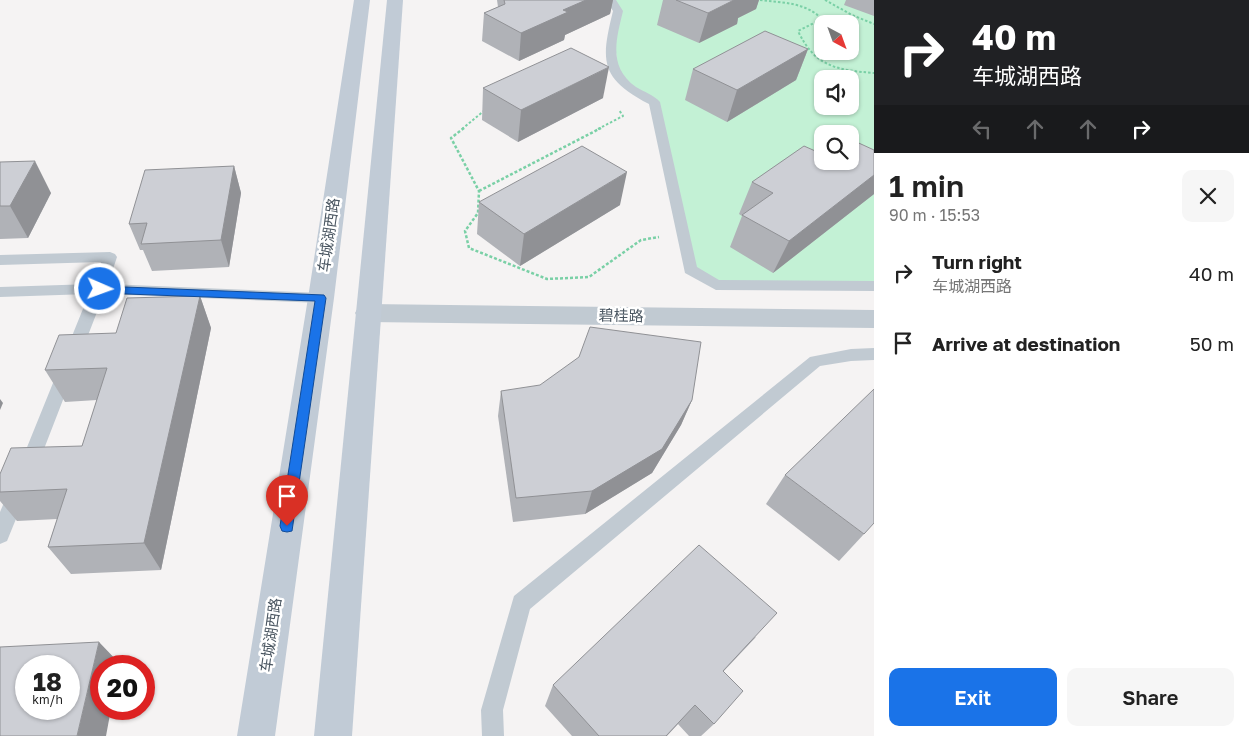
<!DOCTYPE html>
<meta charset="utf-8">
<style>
:root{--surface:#fff;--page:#f6f6f6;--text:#222;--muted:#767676;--accent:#1a73e8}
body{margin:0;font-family:"Golos Text","Noto Sans SC",sans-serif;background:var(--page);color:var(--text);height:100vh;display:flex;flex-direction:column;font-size:19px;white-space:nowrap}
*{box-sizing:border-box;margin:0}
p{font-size:16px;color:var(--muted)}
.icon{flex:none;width:28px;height:28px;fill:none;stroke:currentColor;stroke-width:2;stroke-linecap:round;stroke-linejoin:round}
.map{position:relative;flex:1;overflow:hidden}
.sheet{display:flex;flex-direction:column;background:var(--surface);width:375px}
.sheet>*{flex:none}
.banner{background:#202124;color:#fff;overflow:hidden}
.needle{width:32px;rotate:139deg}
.buttons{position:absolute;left:814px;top:15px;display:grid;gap:10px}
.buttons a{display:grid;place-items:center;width:45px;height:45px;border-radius:10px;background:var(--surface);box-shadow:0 1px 4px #0004;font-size:25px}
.speed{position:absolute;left:15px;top:655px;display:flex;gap:10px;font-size:25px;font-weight:700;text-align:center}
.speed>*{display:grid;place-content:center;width:65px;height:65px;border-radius:50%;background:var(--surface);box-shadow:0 1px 4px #0004;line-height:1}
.speed small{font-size:12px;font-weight:400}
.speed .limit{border:8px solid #d22;background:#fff;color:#111}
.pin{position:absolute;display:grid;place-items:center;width:42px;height:42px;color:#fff;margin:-51px -21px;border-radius:50% 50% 50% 0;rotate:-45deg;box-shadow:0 0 5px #0007}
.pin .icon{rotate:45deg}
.me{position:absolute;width:55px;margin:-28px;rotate:92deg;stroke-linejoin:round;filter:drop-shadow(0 0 4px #0008)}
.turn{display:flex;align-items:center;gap:18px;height:105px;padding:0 15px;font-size:22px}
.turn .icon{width:65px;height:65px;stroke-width:2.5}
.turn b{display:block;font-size:35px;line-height:42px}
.lanes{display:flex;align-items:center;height:48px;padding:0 15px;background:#0003;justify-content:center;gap:25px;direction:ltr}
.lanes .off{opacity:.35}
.round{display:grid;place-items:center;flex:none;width:52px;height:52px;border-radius:10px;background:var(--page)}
.overview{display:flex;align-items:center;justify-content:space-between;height:85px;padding:0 15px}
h1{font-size:30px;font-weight:600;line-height:38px}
.cta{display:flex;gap:10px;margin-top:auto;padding:10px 15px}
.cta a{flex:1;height:58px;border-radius:10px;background:var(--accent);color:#fff;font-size:20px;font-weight:600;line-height:58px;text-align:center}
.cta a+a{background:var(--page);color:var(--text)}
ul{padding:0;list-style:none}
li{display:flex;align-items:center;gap:15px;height:70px;padding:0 15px}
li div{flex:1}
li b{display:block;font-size:19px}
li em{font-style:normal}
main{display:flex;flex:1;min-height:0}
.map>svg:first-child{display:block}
</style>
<main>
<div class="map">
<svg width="874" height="736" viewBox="0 0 874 736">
<rect width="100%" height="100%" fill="#f5f3f3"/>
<path fill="#c3f1d5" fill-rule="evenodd" d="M611,0H874V284L716,285L690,270L654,102L619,80L614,34L618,11ZM822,24H850V51H822ZM822,79H850V106H822ZM822,134H850V161H822Z"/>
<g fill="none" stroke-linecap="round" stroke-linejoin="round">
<g stroke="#7ad0a6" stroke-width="2" stroke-dasharray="2.5 2" stroke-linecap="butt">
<path d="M760,0C783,3 805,2 822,19L798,31C815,67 837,70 874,73"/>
<polyline points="825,0 852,15 874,24"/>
<polyline points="462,129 485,110"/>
<polyline points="598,129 623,116 619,110"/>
</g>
<g stroke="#7ad0a6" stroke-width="2.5" stroke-dasharray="3 2" stroke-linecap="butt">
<polyline points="464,128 451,138 479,191 478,213 465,231 469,248 547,279 589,277 641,240 659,237"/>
<polyline points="479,191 601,128"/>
</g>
<g fill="#c1cad2" fill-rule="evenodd">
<path d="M606,0H616L623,11C616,40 608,67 636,87C644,92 654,95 660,102L697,267L719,280L874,281V291L716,290L685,273L649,104C599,78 601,60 613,11Z"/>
<polygon points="110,252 115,254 117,257 108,284 321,293 326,294 328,298 326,302 321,303 104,294 37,467 34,472 28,475 22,472 19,467 89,294 0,297 0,287 93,284 101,262 0,265 0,255"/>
<polygon points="874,348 874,360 851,361 820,366 530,609 503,710 504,736 482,736 481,710 514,596 810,357 851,349"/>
<polygon points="18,484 25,486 27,492 7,541 0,544 0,512 11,486"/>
</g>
<polygon fill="#c1cad2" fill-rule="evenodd" points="368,304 874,310 874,328 368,322 359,320 355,313 359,306"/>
<g fill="#c1cbd6" fill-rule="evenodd">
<polygon points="354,0 370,0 334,298 275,736 237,736 308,298"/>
<polygon points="387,0 403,0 352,736 314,736"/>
</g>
</g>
<g fill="#b0b2b7">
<polygon points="497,0 613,0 610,14 565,35 564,40 519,61 482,41 484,13 498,7"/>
<polygon points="663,0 759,0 756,9 738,18 737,24 699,43 657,25"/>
<polygon points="846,0 874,0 874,16 844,5"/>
<polygon points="808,49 796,80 727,122 685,100 693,69"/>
<polygon points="483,88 603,98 518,142 482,120"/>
<polygon points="874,150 874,194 773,273 730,247 742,216 739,214 752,182 822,154"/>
<polygon points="0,162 51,193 28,238 0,239"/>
<polygon points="234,166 241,193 229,267 152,271 143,250 140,250 129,224"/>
<polygon points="479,202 620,205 520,266 477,234"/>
<polygon points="200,296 211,328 161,570 71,574 48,547 57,519 17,521 0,501 0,474 82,446 97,400 65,402 45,370 116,333"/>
<polygon points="501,391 692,400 681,425 652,473 585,514 513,522 498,416"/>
<polygon points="785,475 864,534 839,561 766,504"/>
<polygon points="756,637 723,672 714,724 701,736 689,736 678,724 667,736 572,736 545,706 553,685"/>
</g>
<g fill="#909195">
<polygon points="586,0 613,0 610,14 565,35 564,40 519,61 521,33 563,10"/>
<polygon points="734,0 759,0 756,9 738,18 737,24 699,43 708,13"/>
<polygon points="808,49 796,80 727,122 737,90"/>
<polygon points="609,67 603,98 518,142 521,110"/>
<polygon points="35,161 51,193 28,238 10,206"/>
<polygon points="234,166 241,193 229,267 221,240"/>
<polygon points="627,172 620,205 520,266 524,234"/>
<polygon points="874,175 874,194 773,273 789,241"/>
<polygon points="200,296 211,328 161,570 144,543"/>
<polygon points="0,399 3,403 0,410"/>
<polygon points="692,400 681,425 652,473 585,514 592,491"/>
<polygon points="99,642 121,665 121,666 101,666 101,709 111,709 106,736 77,736"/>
</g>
<g fill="#cdcfd5" stroke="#909195" fill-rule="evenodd">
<polygon points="504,0 586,0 563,10 568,12 521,33 484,13 505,4"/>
<polygon points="676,0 734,0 708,13"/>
<polygon points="765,31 808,49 737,90 693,69"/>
<polygon points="571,48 609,67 521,110 483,88"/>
<polygon points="850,139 874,150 874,175 789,241 742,215 773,193 752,182 804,146 822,154 822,161 850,161"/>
<polygon points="582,146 627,172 524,234 479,202"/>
<polygon points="35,161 10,206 0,206 0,162"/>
<polygon points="234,166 221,240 141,244 147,223 129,224 145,170"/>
<polygon points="200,296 144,543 48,547 67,489 0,492 0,474 11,448 82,446 107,368 45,370 59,335 116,333 127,298"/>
<polygon points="590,327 701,342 692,400 662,449 592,491 516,498 501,391 540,385 579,357"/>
<polygon points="874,389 874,523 864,534 785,475"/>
<polygon points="699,545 777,613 723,671 743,691 714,724 695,705 666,736 599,736 553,685"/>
<path d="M99,642L77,736H0V647ZM26,666H69V709H26Z"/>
</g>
<polygon fill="#1a73e8" stroke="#114b97" points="100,286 324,295 326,298 292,531 287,532 282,531 280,526 315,301 100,293 94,289"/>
<g text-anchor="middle" stroke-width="5" stroke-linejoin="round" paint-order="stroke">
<g font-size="15" fill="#4a5661" stroke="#fff">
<text transform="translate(329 235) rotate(-82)" y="5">车城湖西路</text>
<text transform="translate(621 316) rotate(1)" y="5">碧桂路</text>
<text transform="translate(271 635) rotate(-82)" y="5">车城湖西路</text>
</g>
</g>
</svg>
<div class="buttons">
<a><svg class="needle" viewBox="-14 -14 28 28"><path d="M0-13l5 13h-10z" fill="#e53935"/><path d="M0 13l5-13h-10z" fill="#767676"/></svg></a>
<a><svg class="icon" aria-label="sound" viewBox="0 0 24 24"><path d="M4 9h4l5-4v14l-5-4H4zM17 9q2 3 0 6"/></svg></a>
<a><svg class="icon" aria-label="search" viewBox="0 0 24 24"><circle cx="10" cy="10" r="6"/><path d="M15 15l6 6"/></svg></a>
</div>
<div class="speed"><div>18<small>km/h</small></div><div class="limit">20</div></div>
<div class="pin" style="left:287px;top:526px;background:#d93025"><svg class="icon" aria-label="arrive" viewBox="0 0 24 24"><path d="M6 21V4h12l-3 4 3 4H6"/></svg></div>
<svg class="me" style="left:100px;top:289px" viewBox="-20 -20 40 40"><circle r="17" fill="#1a73e8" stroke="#fff" stroke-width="3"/><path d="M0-11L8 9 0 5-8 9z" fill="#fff"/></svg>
</div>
<section class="sheet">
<div class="banner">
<div class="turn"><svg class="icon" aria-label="right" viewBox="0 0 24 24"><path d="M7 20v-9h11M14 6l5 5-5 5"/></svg><div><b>40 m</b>车城湖西路</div></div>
<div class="lanes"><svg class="icon off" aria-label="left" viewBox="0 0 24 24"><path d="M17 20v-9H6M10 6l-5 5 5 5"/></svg><svg class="icon off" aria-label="ahead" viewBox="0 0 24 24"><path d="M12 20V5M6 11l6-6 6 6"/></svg><svg class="icon off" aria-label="ahead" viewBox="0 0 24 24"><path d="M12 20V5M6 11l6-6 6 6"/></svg><svg class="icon" aria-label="right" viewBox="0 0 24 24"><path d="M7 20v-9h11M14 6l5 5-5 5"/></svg></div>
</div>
<div class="overview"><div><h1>1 min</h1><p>90 m · 15:53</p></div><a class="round"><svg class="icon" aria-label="close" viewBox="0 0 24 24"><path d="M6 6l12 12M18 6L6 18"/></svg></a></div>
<ul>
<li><svg class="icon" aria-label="right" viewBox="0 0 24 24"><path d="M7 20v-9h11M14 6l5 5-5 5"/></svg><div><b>Turn right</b><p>车城湖西路</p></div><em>40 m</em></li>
<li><svg class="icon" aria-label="arrive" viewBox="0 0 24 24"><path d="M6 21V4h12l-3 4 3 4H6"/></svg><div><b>Arrive at destination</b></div><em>50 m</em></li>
</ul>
<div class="cta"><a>Exit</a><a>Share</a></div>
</section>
</main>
